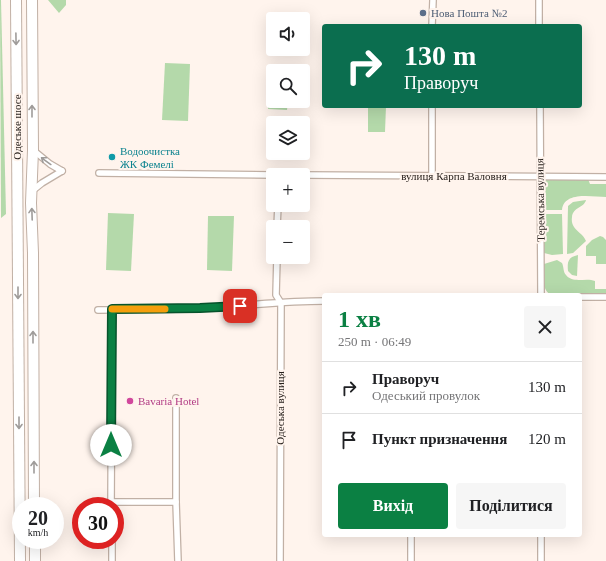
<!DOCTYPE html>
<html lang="uk">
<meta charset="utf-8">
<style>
:root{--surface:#fff;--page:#f6f6f6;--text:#202124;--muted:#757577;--line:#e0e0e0;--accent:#0b8043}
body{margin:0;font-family:Georgia,serif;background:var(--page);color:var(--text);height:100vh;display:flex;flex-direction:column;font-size:15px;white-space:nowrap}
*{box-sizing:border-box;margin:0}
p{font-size:13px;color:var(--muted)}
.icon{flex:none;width:22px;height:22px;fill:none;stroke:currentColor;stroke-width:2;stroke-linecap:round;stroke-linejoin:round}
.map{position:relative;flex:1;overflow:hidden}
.details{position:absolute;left:322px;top:293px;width:260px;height:244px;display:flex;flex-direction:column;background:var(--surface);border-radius:4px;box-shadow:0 4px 16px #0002}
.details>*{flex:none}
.hud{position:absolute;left:322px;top:24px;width:260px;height:84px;border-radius:4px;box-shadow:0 4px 16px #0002;background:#0b6e4f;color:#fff;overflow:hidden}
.fabs{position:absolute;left:266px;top:12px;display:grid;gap:8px}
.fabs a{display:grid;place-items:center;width:44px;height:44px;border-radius:4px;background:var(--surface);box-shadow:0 4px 16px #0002;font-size:20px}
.speed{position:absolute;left:12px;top:497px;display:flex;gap:8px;font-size:20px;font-weight:700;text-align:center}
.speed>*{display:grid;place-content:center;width:52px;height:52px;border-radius:50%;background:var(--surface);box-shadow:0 4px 16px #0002;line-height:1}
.speed small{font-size:10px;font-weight:400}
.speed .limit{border:6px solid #d22;background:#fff;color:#111}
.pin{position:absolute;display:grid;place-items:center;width:34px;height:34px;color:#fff;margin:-17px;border-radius:8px;box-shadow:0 2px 6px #0006}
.me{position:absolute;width:44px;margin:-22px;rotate:0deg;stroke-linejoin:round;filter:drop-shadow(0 0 3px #0008)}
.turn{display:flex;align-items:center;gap:14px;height:84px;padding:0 16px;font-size:18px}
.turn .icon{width:52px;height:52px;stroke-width:2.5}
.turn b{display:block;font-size:28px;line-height:34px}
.round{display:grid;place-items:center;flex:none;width:42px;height:42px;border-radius:4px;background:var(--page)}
.head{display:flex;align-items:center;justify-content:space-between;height:68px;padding:0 16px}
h1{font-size:24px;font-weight:700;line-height:30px;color:var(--accent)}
.action{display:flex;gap:8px;margin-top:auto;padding:8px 16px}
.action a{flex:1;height:46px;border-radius:4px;background:var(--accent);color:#fff;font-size:16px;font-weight:700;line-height:46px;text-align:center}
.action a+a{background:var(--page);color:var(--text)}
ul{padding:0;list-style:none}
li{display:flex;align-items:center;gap:12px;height:52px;padding:0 16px;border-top:1px solid var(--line)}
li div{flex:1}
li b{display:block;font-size:15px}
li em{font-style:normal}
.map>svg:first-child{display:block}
</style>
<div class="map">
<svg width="606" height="561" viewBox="0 0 606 561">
<rect width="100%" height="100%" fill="#fff4ed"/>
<g fill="#b4d9aa">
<polygon points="0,0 1,0 6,214 1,218"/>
<polygon points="48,0 66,0 66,5 59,13"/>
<polygon points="165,63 190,64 188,121 162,120"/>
<polygon points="269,80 273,80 273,101 288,101 287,110 268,109"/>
<polygon points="368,106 386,106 385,132 368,132"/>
<path d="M546,179H588L590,184H606V197C592,197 564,191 562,210H543V183Z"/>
<path d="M586,200C584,208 573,207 572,217C570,230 583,232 586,241L573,253L567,254L568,206L573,202Z"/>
<polygon points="108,213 134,214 131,271 106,270"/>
<polygon points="544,214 562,214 563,254 552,255 544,253"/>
<polygon points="208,216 234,216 232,271 207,270"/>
<polygon points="600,236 603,237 606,240 606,264 596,264 596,256 586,256 586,246 592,240"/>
<path d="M578,255L577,276L572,275L568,271C567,262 568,257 578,255Z"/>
<path d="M557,260L562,263C564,267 563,272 566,275C573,284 586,277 595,281V289H606V293L550,294C541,289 544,273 544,264Z"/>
</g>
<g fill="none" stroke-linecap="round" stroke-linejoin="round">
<g stroke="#c1b0a5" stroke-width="8">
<g id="street">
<polyline points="539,0 539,26"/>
<polyline points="432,26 433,0"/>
<polyline points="432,106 432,176"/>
<polyline points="540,106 541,295"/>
<polyline points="33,150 50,164 62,171"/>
<polyline points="99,173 273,175"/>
<polyline points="303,175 606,177"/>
<polyline points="32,191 42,183 62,171"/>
<polyline points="277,227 278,205"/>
<polyline points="277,257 276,295 281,303 280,561"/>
<polyline points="580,297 606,297"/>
<path d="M98,310C133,309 167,310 202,308C243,306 283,301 324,301"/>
<polyline points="176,398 176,502 178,561"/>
<polyline points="111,502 176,502"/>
<polyline points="111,506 112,309"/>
<polyline points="411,535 411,561"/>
<polyline points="541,535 541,561"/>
<polyline points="112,540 112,561"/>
</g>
</g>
<g stroke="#c1b0a5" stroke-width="12">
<g id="highway">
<polyline points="16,0 20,561"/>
<polyline points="32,0 33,150 31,203 33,253 34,506"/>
<polyline points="35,540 35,561"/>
</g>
</g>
<use href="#street" stroke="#fff" stroke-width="5.5"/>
<use href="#highway" stroke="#fff" stroke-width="10"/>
</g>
<defs><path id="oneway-shaft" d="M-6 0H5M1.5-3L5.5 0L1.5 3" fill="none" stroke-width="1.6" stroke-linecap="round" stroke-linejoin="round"/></defs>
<g stroke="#9f9c9a">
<use href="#oneway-shaft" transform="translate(16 39) rotate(89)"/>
<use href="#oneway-shaft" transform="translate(32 111) rotate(-90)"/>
<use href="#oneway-shaft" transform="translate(46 161) rotate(-144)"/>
<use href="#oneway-shaft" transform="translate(32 214) rotate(-92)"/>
<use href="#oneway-shaft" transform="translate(18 293) rotate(90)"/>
<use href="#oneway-shaft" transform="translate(33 337) rotate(-90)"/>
<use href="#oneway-shaft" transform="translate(19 423) rotate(90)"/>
<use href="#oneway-shaft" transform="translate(34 467) rotate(-90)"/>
</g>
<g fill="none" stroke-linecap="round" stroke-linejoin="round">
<g stroke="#07532c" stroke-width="10">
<polyline id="route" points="111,445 112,309 200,308 240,306"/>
</g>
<use href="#route" stroke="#0b8043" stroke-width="7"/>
<polyline stroke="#f59e0b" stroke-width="7" points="112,309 165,309"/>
</g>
<circle fill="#5c6f8a" stroke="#fff4ed" stroke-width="1.5" cx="423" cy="13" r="4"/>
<circle fill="#0f9aa8" stroke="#fff4ed" stroke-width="1.5" cx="112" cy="157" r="4"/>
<circle fill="#d1479c" stroke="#fff4ed" stroke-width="1.5" cx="130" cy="401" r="4"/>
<g text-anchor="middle" stroke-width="4" stroke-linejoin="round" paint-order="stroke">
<g font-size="11" fill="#4e5e75" stroke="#fff4ed" text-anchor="start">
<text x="431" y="17">Нова Пошта №2</text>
</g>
<g font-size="11" fill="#29221e" stroke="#fff4ed">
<text transform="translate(17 127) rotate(-90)" y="4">Одеське шосе</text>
<text x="454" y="180">вулиця Карпа Валовня</text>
<text transform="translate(540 200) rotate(-91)" y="4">Теремська вулиця</text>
<text transform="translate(280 408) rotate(-90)" y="4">Одеська вулиця</text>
</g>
<g font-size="11" fill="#0d838f" stroke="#fff4ed" text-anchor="start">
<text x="120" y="155">Водоочистка<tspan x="120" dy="13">ЖК Фемелі</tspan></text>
</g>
<g font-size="11" fill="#b23c85" stroke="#fff4ed" text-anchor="start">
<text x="138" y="405">Bavaria Hotel</text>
</g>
</g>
</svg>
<div class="fabs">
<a><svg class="icon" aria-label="sound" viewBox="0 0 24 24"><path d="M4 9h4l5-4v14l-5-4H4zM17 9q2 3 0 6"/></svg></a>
<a><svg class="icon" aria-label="search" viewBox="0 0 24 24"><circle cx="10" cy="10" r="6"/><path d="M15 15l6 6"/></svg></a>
<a><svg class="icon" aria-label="layers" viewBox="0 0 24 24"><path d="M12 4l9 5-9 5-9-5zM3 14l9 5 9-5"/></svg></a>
<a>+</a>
<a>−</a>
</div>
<div class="speed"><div>20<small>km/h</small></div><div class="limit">30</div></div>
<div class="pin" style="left:240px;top:306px;background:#d93025"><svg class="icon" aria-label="arrive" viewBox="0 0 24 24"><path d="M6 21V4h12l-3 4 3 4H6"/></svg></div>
<svg class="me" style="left:111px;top:445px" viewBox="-20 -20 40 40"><circle r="19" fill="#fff"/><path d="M0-13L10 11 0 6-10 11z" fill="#0b8043"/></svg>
<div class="hud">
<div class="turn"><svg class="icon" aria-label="right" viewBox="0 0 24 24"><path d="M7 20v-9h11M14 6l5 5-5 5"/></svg><div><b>130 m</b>Праворуч</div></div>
</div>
<section class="details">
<div class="head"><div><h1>1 хв</h1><p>250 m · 06:49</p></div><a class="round"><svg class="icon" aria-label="close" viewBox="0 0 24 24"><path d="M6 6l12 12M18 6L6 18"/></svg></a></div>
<ul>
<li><svg class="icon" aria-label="right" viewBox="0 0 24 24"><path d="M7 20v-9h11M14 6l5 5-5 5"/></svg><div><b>Праворуч</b><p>Одеський провулок</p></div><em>130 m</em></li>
<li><svg class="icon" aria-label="arrive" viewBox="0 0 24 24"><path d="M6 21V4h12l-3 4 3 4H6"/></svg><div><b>Пункт призначення</b></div><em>120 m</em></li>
</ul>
<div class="action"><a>Вихід</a><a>Поділитися</a></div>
</section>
</div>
